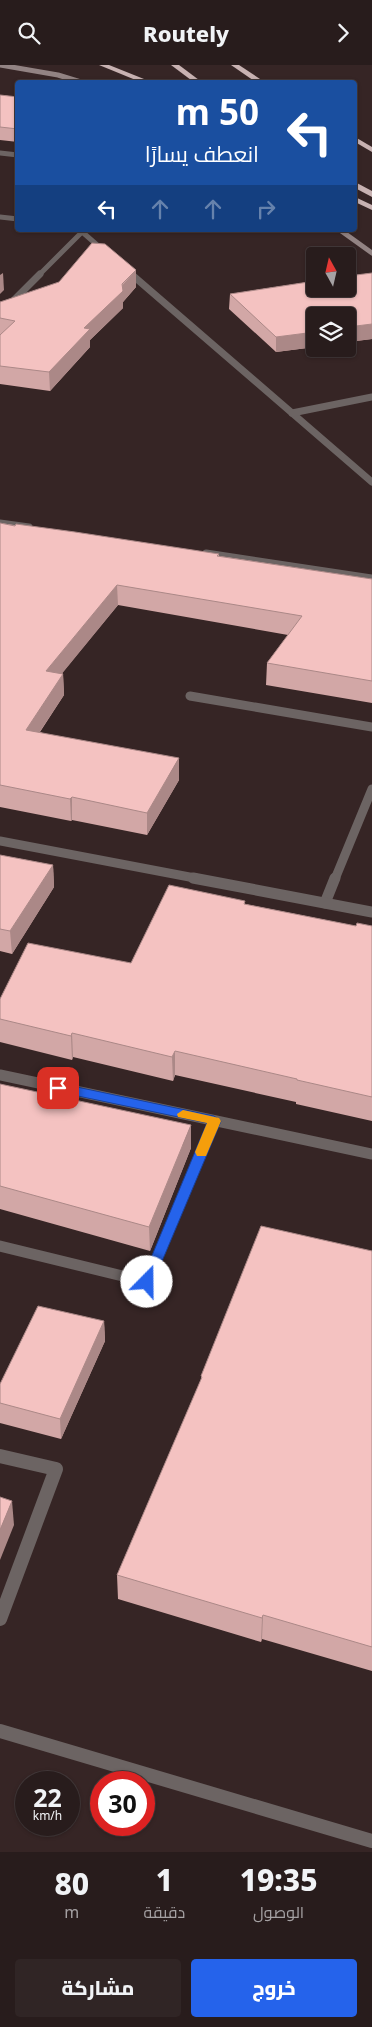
<!DOCTYPE html>
<html lang="ar">
<meta charset="utf-8">
<style>
:root{--surface:#281c1c;--page:#302525;--text:#f1f3f6;--muted:#a5a1a3;--line:#443a3b;--accent:#2563eb}
body{margin:0;font-family:"Noto Sans",Cairo,sans-serif;background:var(--page);color:var(--text);direction:rtl;height:100vh;display:flex;flex-direction:column;font-size:19px;white-space:nowrap}
*{box-sizing:border-box;margin:0}
p{font-size:16px;color:var(--muted)}
.icon{flex:none;width:28px;height:28px;fill:none;stroke:currentColor;stroke-width:2;stroke-linecap:round;stroke-linejoin:round}
.map{position:relative;height:1787px;overflow:hidden;direction:ltr}
.panel{display:flex;flex-direction:column;background:var(--surface);flex:1}
.panel>*{flex:none}
.hud{position:absolute;left:15px;top:15px;width:342px;height:152px;border-radius:5px;box-shadow:0 1px 4px #0004,0 0 0 1px var(--line);direction:rtl;background:#1a4fa0;color:#fff;overflow:hidden}
.needle{width:32px;rotate:352deg}
.buttons{position:absolute;left:306px;top:182px;display:grid;gap:10px}
.buttons a{display:grid;place-items:center;width:50px;height:50px;border-radius:5px;background:var(--surface);box-shadow:0 1px 4px #0004,0 0 0 1px var(--line);font-size:25px}
.speed{position:absolute;left:15px;top:1706px;display:flex;gap:10px;font-size:25px;font-weight:700;text-align:center}
.speed>*{display:grid;place-content:center;width:65px;height:65px;border-radius:50%;background:var(--surface);box-shadow:0 1px 4px #0004,0 0 0 1px var(--line);line-height:1}
.speed small{font-size:12px;font-weight:400}
.speed .limit{border:8px solid #d22;background:#fff;color:#111}
.pin{position:absolute;display:grid;place-items:center;width:42px;height:42px;color:#fff;margin:-21px;border-radius:10px;box-shadow:0 2px 8px #0006}
.me{position:absolute;width:55px;margin:-28px;rotate:22deg;stroke-linejoin:round;filter:drop-shadow(0 0 4px #0008)}
.turn{display:flex;align-items:center;gap:18px;height:105px;padding:0 15px;font-size:22px}
.turn .icon{width:65px;height:65px;stroke-width:2.5}
.turn b{display:block;font-size:35px;line-height:42px}
.lanes{display:flex;align-items:center;height:48px;padding:0 15px;background:#0003;justify-content:center;gap:25px;direction:ltr}
.lanes .off{opacity:.35}
.eta{display:flex;justify-content:space-evenly;align-items:center;height:85px;text-align:center}
.eta b{font-size:30px;font-weight:800;line-height:35px}
.action{display:flex;gap:10px;margin-top:auto;padding:10px 15px}
.action a{flex:1;height:58px;border-radius:5px;background:var(--accent);color:#fff;font-size:20px;font-weight:800;line-height:58px;text-align:center}
.action a+a{background:var(--page);color:var(--text)}
header{display:flex;justify-content:space-between;align-items:center;height:65px;padding:0 15px;background:var(--surface);font-size:22px;font-weight:800}
.map>svg:first-child{display:block}
</style>
<header><svg class="icon" aria-label="forward" viewBox="0 0 24 24"><path d="M9 5l7 7-7 7"/></svg>Routely<svg class="icon" aria-label="search" viewBox="0 0 24 24"><circle cx="10" cy="10" r="6"/><path d="M15 15l6 6"/></svg></header>
<div class="map">
<svg width="372" height="1787" viewBox="0 0 372 1787">
<rect width="100%" height="100%" fill="#362525"/>
<g fill="none" stroke-linecap="round" stroke-linejoin="round">
<g stroke="#6c6463" stroke-width="9">
<polyline points="190,631 372,662"/>
<polyline points="335,814 372,724"/>
</g>
<polyline stroke="#6c6463" stroke-width="11" points="325,838 335,813"/>
<g stroke="#6c6463" stroke-width="5">
<polyline points="0,88 18,90"/>
<polyline points="0,152 18,154"/>
<polyline points="80,165 104,186"/>
<polyline points="126,205 132,210"/>
<polyline points="39,210 82,167"/>
</g>
<g stroke="#6c6463" stroke-width="7">
<polyline points="131,209 372,417"/>
<polyline points="0,249 40,209"/>
<polyline points="292,348 372,332"/>
<polyline points="0,458 29,462"/>
</g>
<g stroke="#6c6463" stroke-width="9">
<polyline points="206,489 372,514"/>
<polyline points="0,776 200,814"/>
</g>
<g stroke="#6c6463" stroke-width="11">
<polyline points="193,813 372,847"/>
<polyline points="0,1010 372,1089"/>
<polyline points="0,1181 147,1217 214,1056"/>
</g>
<g stroke="#6c6463" stroke-width="14">
<polyline points="0,1391 56,1404 0,1554"/>
<polyline points="0,1666 372,1776"/>
</g>
<g stroke="#928383" stroke-width="5">
<polyline points="0,0 58,10 84,18"/>
<polyline points="340,165 372,188"/>
</g>
<g fill="#c8b2b2" fill-rule="evenodd">
<polygon points="99,0 109,0 154,18 143,18"/>
<polygon points="171,0 179,0 203,18 195,18"/>
<polygon points="231,0 239,0 266,18 257,18"/>
<polygon points="355,72 372,82 372,87 355,77"/>
<polygon points="355,117 372,126 372,132 355,123"/>
<polygon points="355,132 372,140 372,145 355,137"/>
</g>
</g>
<g fill="#d2a7a6">
<polygon points="0,30 18,32 18,77 0,75"/>
<polygon points="136,205 136,222 123,237 123,243 90,275 90,282 50,326 0,319 0,237"/>
<polygon points="372,208 372,274 348,277 348,251 315,251 315,282 276,287 229,244 230,229 315,216 315,224 348,224 348,211"/>
<polygon points="0,458 219,489 219,491 372,514 372,638 266,620 267,598 288,570 118,540 62,608 63,609 64,630 40,667 179,715 147,770 72,755 71,756 0,742"/>
<polygon points="0,790 53,800 54,822 12,889 0,886"/>
<polygon points="245,836 245,839 356,861 372,861 372,1056 296,1039 296,1037 175,1010 173,1016 73,992 72,995 0,977 0,934 131,898"/>
<polygon points="0,1019 191,1083 150,1186 0,1144"/>
<polygon points="372,1186 372,1606 262,1574 261,1577 118,1534 117,1510 201,1315 201,1311"/>
<polygon points="104,1256 105,1276 61,1374 0,1358 0,1319"/>
</g>
<g fill="#ab8887">
<polygon points="136,205 136,222 123,237 123,243 90,275 90,282 50,326 49,307 84,263"/>
<polygon points="3,208 4,225 0,229 0,210"/>
<polygon points="372,259 372,274 348,277 348,262"/>
<polygon points="315,267 315,282 276,287 276,272"/>
<polygon points="117,520 118,540 47,627 46,606"/>
<polygon points="63,609 64,630 27,686 26,665"/>
<polygon points="179,693 179,715 147,770 147,748"/>
<polygon points="72,732 72,755 71,756 70,734"/>
<polygon points="53,800 54,822 12,889 10,866"/>
<polygon points="72,968 73,992 72,995 71,971"/>
<polygon points="175,986 175,1010 173,1016 172,992"/>
<polygon points="191,1060 191,1083 150,1186 149,1162"/>
<polygon points="104,1256 105,1276 61,1374 60,1354"/>
<polygon points="12,1436 14,1460 0,1495 0,1465"/>
<polygon points="263,1550 262,1574 261,1577 262,1553"/>
</g>
<g fill="#f4c2c1" stroke="#ab8887">
<polygon points="0,30 18,32 18,64 0,62"/>
<polygon points="92,178 105,179 136,205 122,219 123,226 84,263 90,264 49,307 0,301 0,270 15,256 0,253 0,237 59,217"/>
<polygon points="372,208 372,259 348,262 348,251 315,251 315,267 276,272 230,229 315,216 315,224 348,224 348,211"/>
<polygon points="0,458 15,461 16,459 75,467 219,489 217,491 372,514 372,616 267,598 302,551 117,520 46,606 63,609 26,665 179,693 147,748 72,732 70,734 0,720"/>
<polygon points="0,790 53,800 10,866 0,864"/>
<polygon points="169,820 245,836 244,839 356,861 357,858 372,861 372,1032 297,1015 297,1014 175,986 172,992 72,968 71,971 0,954 0,934 28,878 131,898"/>
<polygon points="0,1019 191,1060 149,1162 0,1121"/>
<polygon points="261,1161 372,1186 372,1582 263,1550 262,1553 117,1510 202,1312 201,1311"/>
<polygon points="38,1241 104,1256 60,1354 0,1338 0,1319"/>
<polygon points="0,1432 12,1436 0,1465"/>
</g>
<polygon fill="#2563eb" stroke="#184099" points="58,1018 214,1051 221,1056 152,1220 143,1220 141,1217 207,1058 54,1026 52,1023 54,1020"/>
<polygon fill="#f59e0b" points="183,1045 219,1053 221,1056 206,1091 197,1091 195,1087 207,1058 178,1052 177,1049"/>
</svg>
<div class="buttons">
<a><svg class="needle" viewBox="-14 -14 28 28"><path d="M0-13l5 13h-10z" fill="#e53935"/><path d="M0 13l5-13h-10z" fill="#a5a1a3"/></svg></a>
<a><svg class="icon" aria-label="layers" viewBox="0 0 24 24"><path d="M12 4l9 5-9 5-9-5zM3 14l9 5 9-5"/></svg></a>
</div>
<div class="speed"><div>22<small>km/h</small></div><div class="limit">30</div></div>
<div class="pin" style="left:58px;top:1023px;background:#d93025"><svg class="icon" aria-label="arrive" viewBox="0 0 24 24"><path d="M6 21V4h12l-3 4 3 4H6"/></svg></div>
<svg class="me" style="left:147px;top:1217px" viewBox="-20 -20 40 40"><circle r="19" fill="#fff"/><path d="M0-13L10 11 0 6-10 11z" fill="#2563eb"/></svg>
<div class="hud">
<div class="turn"><svg class="icon" aria-label="left" viewBox="0 0 24 24"><path d="M17 20v-9H6M10 6l-5 5 5 5"/></svg><div><b>50 m</b>انعطف يسارًا</div></div>
<div class="lanes"><svg class="icon" aria-label="left" viewBox="0 0 24 24"><path d="M17 20v-9H6M10 6l-5 5 5 5"/></svg><svg class="icon off" aria-label="ahead" viewBox="0 0 24 24"><path d="M12 20V5M6 11l6-6 6 6"/></svg><svg class="icon off" aria-label="ahead" viewBox="0 0 24 24"><path d="M12 20V5M6 11l6-6 6 6"/></svg><svg class="icon off" aria-label="right" viewBox="0 0 24 24"><path d="M7 20v-9h11M14 6l5 5-5 5"/></svg></div>
</div>
</div>
<section class="panel">
<div class="eta">
<div><b>19:35</b><p>الوصول</p></div>
<div><b>1</b><p>دقيقة</p></div>
<div><b>80</b><p>m</p></div>
</div>
<div class="action"><a>خروج</a><a>مشاركة</a></div>
</section>
